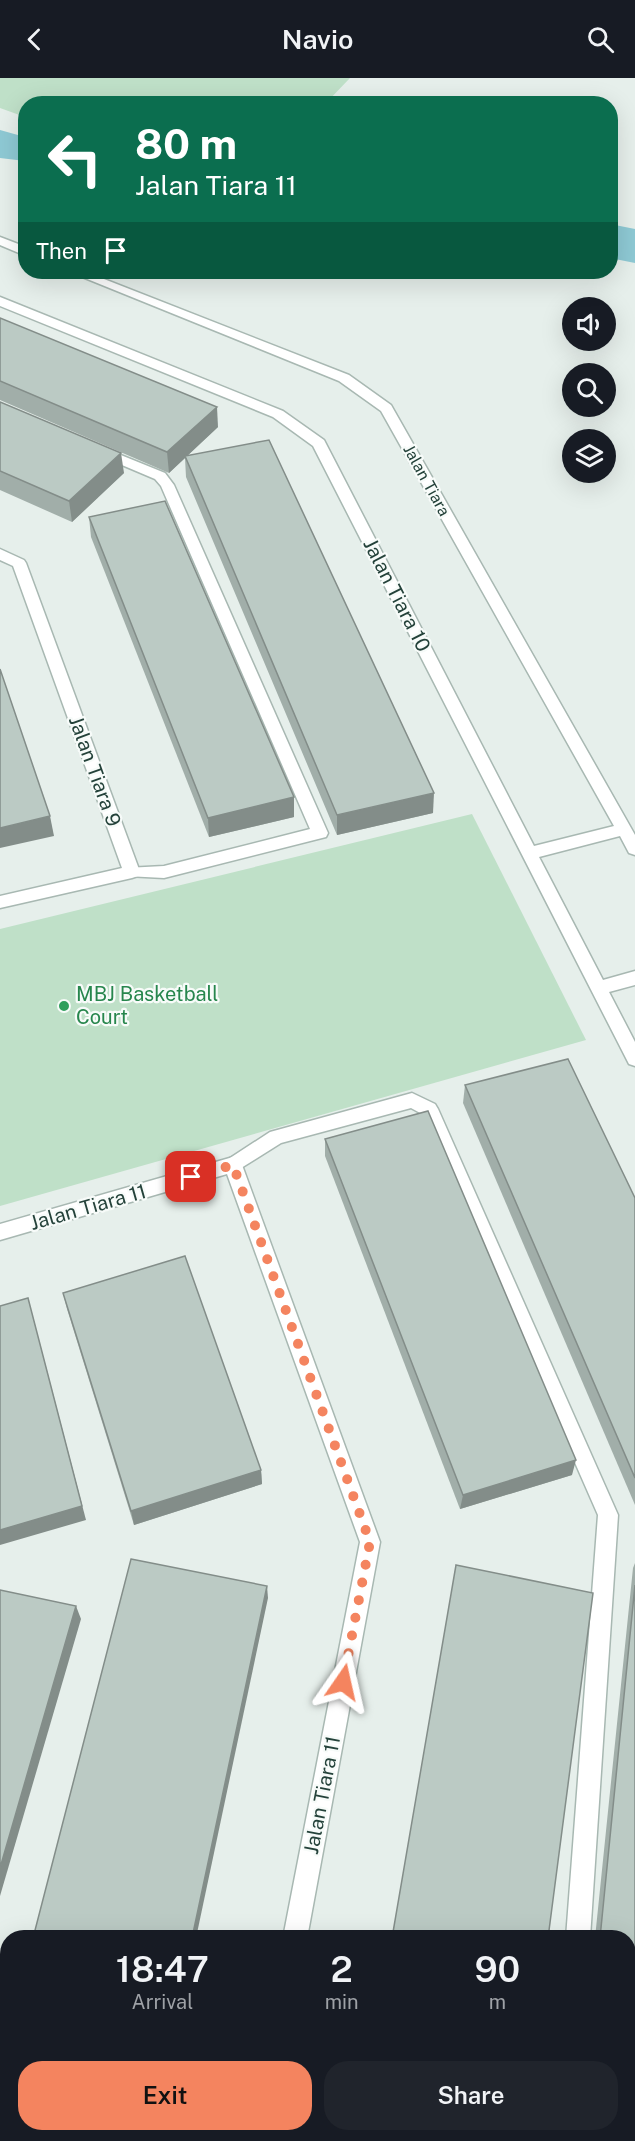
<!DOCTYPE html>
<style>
:root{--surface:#171b24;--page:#20242c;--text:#f1f3f6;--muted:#9ea1a6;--accent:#f4845f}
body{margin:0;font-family:"Public Sans",sans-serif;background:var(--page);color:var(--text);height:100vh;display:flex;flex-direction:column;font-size:22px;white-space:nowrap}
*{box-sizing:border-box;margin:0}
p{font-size:20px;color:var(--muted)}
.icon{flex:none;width:33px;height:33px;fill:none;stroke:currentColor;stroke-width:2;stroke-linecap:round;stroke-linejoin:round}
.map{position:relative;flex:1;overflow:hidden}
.drawer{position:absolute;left:0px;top:1852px;width:636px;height:212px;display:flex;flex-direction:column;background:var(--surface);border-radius:24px 24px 0 0;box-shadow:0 6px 24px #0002}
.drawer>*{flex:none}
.hud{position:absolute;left:18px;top:18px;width:600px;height:183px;border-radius:24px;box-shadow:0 6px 24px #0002;background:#0b6e4f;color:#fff;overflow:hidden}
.fabs{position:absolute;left:562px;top:219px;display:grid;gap:12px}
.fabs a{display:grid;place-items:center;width:54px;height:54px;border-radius:50%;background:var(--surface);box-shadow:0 6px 24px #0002;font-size:30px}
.pin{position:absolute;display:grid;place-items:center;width:51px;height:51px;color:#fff;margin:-26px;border-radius:12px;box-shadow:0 3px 9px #0006}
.me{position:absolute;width:66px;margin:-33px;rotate:11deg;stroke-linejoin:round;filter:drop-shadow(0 0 4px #0008)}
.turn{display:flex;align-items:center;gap:21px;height:126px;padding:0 18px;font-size:27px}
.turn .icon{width:78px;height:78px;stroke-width:2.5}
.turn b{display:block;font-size:42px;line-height:51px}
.then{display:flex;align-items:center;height:57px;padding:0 18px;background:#0003;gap:12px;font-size:22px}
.eta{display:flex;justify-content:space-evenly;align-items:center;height:102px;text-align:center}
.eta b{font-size:36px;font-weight:600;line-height:42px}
.button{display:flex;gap:12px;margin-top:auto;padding:12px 18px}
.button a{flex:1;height:69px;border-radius:24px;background:var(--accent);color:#111;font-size:24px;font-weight:600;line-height:69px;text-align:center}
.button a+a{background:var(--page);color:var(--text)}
header{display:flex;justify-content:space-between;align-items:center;height:78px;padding:0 18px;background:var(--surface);font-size:27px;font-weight:600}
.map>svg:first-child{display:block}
</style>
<header><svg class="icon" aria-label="back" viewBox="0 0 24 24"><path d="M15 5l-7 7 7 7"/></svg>Navio<svg class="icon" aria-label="search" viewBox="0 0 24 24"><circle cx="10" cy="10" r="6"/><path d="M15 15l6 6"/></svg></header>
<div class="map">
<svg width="635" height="2063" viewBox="0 0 635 2063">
<rect width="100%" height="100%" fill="#e6efeb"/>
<g fill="#bfe0c8">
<polygon points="0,0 350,0 326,25 26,26 25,39 0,30"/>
<polygon points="472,736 586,962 0,1128 0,851"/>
</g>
<polygon fill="#8ec9d4" points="0,52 25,59 25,83 0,80"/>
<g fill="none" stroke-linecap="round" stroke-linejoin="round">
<polygon fill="#8ec9d4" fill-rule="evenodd" points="610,146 635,151 635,185 610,180"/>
<g stroke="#a8b8b2" stroke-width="3">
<g id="lane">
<polygon points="101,369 165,395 174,407 328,755 326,759 164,800 126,798 124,794 126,790 164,788 310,751 161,408 155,401 96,376 94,373"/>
<polygon points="412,1015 435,1026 438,1031 618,1437 590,1860 566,1860 598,1437 422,1036 411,1030 281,1065 233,1095 227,1092 224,1087 227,1082 270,1054"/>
<polygon points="0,1990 8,1992 8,2016 0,2014"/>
<polygon points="191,2056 238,2056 240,2063 194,2063"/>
<polygon points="552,2056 576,2056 575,2063 551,2063"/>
</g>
</g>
<g stroke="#a8b8b2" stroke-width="3">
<g id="street">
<polygon points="0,159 26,169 26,178 0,167"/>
<polygon points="70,194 86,194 349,297 391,327 635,757 635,777 629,775 620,758 539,779 603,902 635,893 635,907 609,914 635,964 635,988 629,986 313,368 273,339 0,228 0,219 283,333 324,362 534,768 614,748 381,333 339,303"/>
<polygon points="0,471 24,482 26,485 140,794 138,798 132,800 0,830 0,818 122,790 13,488 0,482"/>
<polygon points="233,1079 239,1082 242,1087 380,1464 307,1860 283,1860 360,1464 227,1096 0,1162 0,1146"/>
<polygon points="245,2056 270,2056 268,2063 244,2063"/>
</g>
</g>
<use href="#lane" fill="#fff" fill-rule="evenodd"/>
<use href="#street" fill="#fff" fill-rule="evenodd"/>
</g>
<g fill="#a1aea9">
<polygon points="0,240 218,349 187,378 433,735 337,757 186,399 185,380 169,395 0,322"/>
<polygon points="0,324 124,395 72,444 0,412"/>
<polygon points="89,439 294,739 209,759 91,459"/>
<polygon points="465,1007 635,1120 635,1427 463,1025"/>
<polygon points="325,1061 572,1397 460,1431 325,1078"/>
<polygon points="63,1215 261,1392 262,1406 134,1447 67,1231"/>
<polygon points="635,1485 635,2063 575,2063 576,2056 628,2056 628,1860 595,1860 633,1490"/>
<polygon points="402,2056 523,2056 522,2063 429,2063"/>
</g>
<g fill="#838d89">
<polygon points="217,329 218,349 169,395 167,374"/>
<polygon points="121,375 124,395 72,444 69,423"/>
<polygon points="434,715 433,735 337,757 337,737"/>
<polygon points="294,719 294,739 209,759 208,740"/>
<polygon points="50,738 54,758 0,770 0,750"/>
<polygon points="28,1220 86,1442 0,1467 0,1452"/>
<polygon points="576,1382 572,1397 460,1431 463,1417"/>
<polygon points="261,1392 262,1406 134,1447 131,1433"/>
<polygon points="267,1508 268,1520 196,1860 192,1860"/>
<polygon points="76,1528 81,1541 0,1818 0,1790"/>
</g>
<g fill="#bbcac4" stroke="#838d89" stroke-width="1.5">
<polygon points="0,240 217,329 167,374 0,303"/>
<polygon points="0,324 121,375 69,423 0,393"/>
<polygon points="269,362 434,715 337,737 185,378"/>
<polygon points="165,423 294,719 208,740 89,439"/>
<polygon points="0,591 50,738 0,750"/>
<polygon points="568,981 635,1120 635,1400 465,1007"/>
<polygon points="428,1033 576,1382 463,1417 325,1061"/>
<polygon points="185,1178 261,1392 131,1433 63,1215"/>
<polygon points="28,1220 82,1428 0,1452 0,1228"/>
<polygon points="131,1481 267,1508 192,1860 33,1860"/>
<polygon points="456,1487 593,1515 548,1860 392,1860"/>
<polygon points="635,1507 635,2063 580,2063 580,2056 628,2056 628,1860 600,1860"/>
<polygon points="0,1512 76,1528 0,1790"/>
<polygon points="26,2056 122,2056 147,2063 24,2063"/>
<polygon points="422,2056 523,2056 522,2063 449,2063"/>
</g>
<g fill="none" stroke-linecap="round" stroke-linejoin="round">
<polyline stroke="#f4845f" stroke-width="10" stroke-dasharray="0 18" points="191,1099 233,1087 370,1464 343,1604"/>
</g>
<circle fill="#2e9e5b" stroke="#f7fbf9" stroke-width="2" cx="64" cy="928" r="6"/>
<g text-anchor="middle" stroke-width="4.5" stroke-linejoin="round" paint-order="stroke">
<g font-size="16" fill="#24423a" stroke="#f7fbf9">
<text transform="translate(427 402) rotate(61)" y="6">Jalan Tiara</text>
</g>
<g font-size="20" fill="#24423a" stroke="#f7fbf9">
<text transform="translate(397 517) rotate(63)" y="7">Jalan Tiara 10</text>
<text transform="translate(95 693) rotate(70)" y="7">Jalan Tiara 9</text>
<text transform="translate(88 1129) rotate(-16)" y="7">Jalan Tiara 11</text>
<text transform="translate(322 1717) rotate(-79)" y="7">Jalan Tiara 11</text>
</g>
<g font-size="20" fill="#27864d" stroke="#f7fbf9" text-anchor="start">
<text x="76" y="923">MBJ Basketball<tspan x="76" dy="23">Court</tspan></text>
</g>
</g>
</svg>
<div class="fabs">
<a><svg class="icon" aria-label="sound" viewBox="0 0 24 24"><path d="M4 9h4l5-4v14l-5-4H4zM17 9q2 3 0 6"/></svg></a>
<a><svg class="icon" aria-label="search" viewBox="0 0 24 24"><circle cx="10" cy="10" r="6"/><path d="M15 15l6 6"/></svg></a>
<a><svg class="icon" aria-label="layers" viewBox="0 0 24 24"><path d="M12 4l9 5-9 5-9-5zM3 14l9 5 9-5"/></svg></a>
</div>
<div class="pin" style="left:191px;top:1099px;background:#d93025"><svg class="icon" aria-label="arrive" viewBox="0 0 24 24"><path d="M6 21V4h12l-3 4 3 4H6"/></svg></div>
<svg class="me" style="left:343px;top:1604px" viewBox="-20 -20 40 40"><path d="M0-17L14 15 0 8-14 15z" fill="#f4845f" stroke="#fff" stroke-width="4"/></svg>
<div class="hud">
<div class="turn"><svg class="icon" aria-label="left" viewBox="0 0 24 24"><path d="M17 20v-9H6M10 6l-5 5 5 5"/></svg><div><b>80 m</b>Jalan Tiara 11</div></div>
<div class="then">Then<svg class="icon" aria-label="arrive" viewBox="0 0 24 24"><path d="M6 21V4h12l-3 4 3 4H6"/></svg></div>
</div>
<section class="drawer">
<div class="eta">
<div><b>18:47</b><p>Arrival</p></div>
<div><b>2</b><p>min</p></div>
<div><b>90</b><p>m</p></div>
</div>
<div class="button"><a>Exit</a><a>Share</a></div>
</section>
</div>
